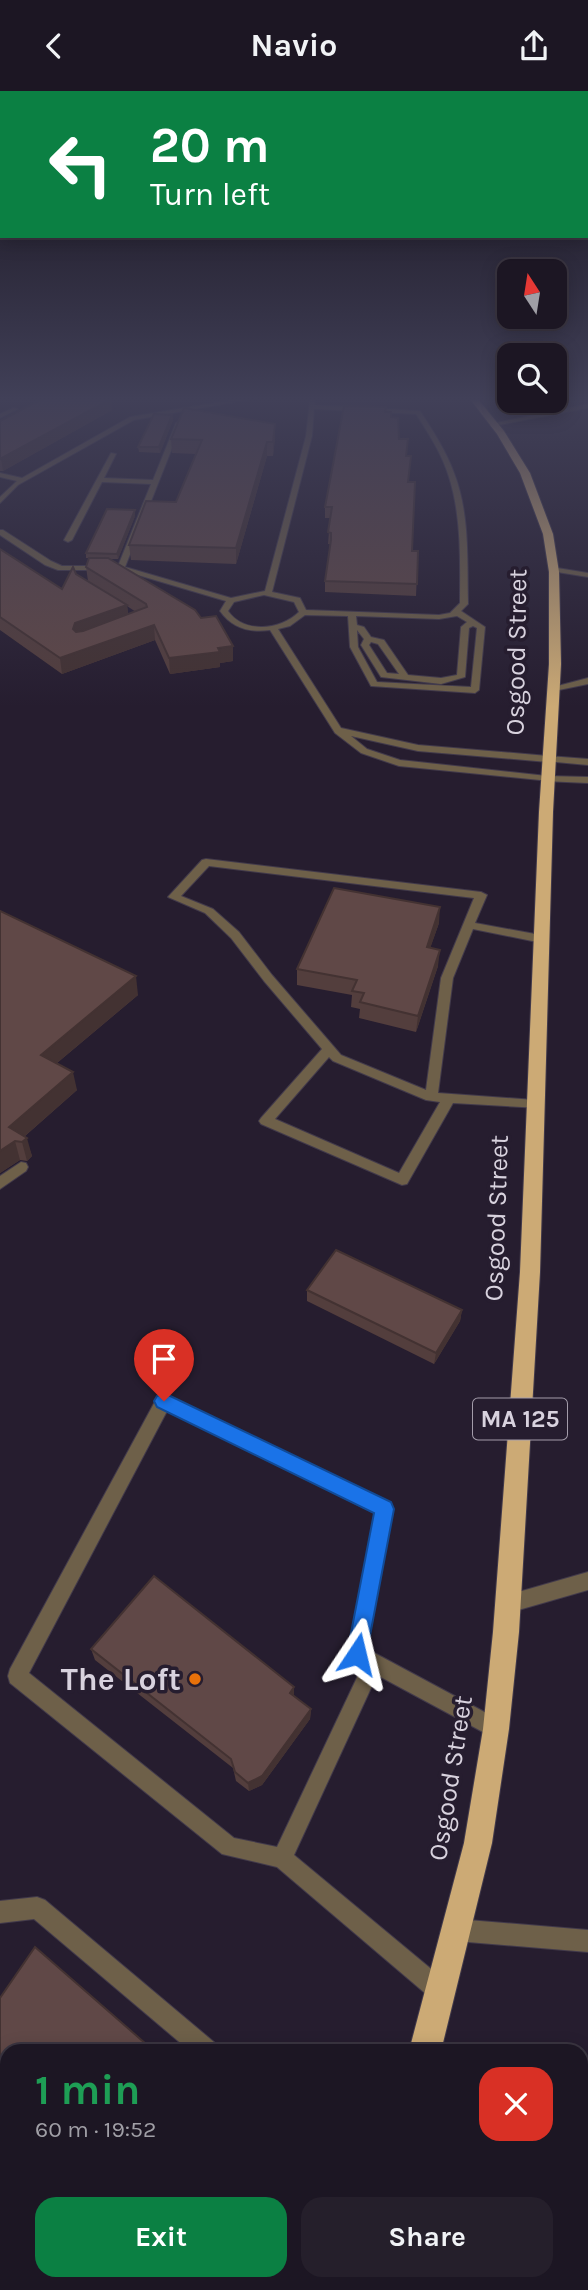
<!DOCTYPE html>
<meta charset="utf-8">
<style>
:root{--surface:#1c1623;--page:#251f2b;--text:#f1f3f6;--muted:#a09fa6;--line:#3a3541;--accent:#0b8043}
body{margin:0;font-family:Karla,sans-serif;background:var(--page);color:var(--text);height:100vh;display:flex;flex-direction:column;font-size:26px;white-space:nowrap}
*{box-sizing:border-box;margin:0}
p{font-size:23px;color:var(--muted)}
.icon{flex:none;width:38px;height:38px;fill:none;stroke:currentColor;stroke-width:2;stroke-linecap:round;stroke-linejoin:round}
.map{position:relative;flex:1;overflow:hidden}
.side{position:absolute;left:0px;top:1953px;width:588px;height:247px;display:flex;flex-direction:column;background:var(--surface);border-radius:21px 21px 0 0;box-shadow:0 4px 18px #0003,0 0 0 2px var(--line)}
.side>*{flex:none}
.guide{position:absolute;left:0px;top:0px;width:588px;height:147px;box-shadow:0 4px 18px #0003,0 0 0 2px var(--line);background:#0b8043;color:#fff;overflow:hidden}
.needle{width:46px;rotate:348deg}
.controls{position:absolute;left:497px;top:168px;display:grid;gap:14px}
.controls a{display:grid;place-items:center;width:70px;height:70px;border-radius:14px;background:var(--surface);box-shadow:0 4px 18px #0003,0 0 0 2px var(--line);font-size:35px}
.pin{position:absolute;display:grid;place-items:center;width:60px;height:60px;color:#fff;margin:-72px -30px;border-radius:50% 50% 50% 0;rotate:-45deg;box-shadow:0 0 7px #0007}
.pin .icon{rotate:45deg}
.me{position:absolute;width:77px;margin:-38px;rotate:10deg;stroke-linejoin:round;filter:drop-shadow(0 0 5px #0008)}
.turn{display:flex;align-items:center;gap:24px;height:147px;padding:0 35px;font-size:32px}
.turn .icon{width:91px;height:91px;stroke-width:2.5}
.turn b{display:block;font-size:49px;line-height:60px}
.round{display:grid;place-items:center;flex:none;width:74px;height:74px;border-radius:21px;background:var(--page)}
.overview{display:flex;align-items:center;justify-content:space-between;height:119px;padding:0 35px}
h1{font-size:42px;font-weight:700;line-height:52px;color:#1e9e55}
.button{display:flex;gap:14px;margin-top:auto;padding:14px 35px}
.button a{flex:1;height:80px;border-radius:21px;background:var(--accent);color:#fff;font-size:28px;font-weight:700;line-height:80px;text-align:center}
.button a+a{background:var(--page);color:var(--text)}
header{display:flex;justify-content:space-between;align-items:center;height:91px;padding:0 35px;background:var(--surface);font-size:32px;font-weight:700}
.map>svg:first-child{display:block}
</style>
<header><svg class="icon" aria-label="back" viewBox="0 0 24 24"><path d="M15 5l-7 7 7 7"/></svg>Navio<svg class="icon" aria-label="share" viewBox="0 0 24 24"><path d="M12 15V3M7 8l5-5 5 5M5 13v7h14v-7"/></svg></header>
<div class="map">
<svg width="588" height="2199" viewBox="0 0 588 2199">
<rect width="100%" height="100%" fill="#261d2f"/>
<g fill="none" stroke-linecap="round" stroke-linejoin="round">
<g stroke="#423a4b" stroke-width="2">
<g id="service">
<polygon points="238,308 251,308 134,329 18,394 0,412 0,406 17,390 0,386 0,382 22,387 130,326"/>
<path d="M310,308H314L315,314L420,320C433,340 446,360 454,382C470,423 467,470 468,513L461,520L485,536L479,599L475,602L371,595L350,556L348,525L305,524L290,535L278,538L341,637L418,654L548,665L553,668L548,671L418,660L351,645L367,658L400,669L547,685L550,686V690L399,675L361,662L335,642L270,539C249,542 232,537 220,520L226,510L121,479H58L45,474L0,444V439H3L51,470L62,475H118L151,393L102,391L72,449L68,451L64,449L111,362L116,363L104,387L153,389L176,332L179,330L182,332L125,476L231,507L265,500L306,345ZM314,318L416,323C429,343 442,363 449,386C462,427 460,471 460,512L450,522L439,524L306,519L300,507L272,501L312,345ZM264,504L294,511L299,521C281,539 244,543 228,520L234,511ZM356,525L439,528L457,525L467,531L461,536L457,584L441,587L408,584L384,549L371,546L364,536L357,534ZM473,535L477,537L471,596L377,591L358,556L357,539L364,548L361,554L381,586L441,593L465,586L469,537ZM371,551L378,553L399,583L387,582L369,554Z"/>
<polygon points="588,313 588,317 494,335 491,333"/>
<polygon points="13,317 18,318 0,327 0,323"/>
<polygon points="551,476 588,482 588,486 551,480"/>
<polygon points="588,587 588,593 554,600 550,597"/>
<path d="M206,768L481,801L487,804L475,832L546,845L548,848L542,852L473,838L453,887L438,1002L535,1009L542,1014L540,1017L453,1012L407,1093L402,1094L261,1033L259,1030L261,1027L322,958L264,890L231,847L205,822L168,806L202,769ZM209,775L474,807L441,887L426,999L341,964L272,884L239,841L213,818L181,805ZM329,966L333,970L426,1009L440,1011L399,1082L275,1028Z"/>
<polygon points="21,1071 26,1072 28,1076 26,1080 0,1098 0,1085"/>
<path d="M164,1303L390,1412L393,1418L367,1558L503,1631L506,1638L503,1645L496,1648L377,1584L294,1764L448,1892L451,1900L448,1908L440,1911L432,1908L277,1776L222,1763L10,1592L8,1585L10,1578L158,1305ZM167,1320L375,1422L348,1563L350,1570L362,1576L277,1756L234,1747L29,1582Z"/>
<polygon points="37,1806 45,1809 215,1952 218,1960 190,1960 34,1828 0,1832 0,1810"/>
<polygon points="456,1828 588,1839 588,1861 456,1850 448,1847 445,1839 448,1831"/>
<polygon points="123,2193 149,2193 146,2199 120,2199"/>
</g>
</g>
<g stroke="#423a4b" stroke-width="2">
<g id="minor">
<polygon points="548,665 588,668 588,674 545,670 543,668"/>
<polygon points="547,685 588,686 588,692 544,690 544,686"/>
<polygon points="588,1481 588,1499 508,1522 502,1519 499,1513 502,1507 508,1504"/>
</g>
</g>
<g stroke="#423a4b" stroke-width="2">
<g id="trunk">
<polygon points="470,308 478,308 504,340 530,382 553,443 559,481 561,573 553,721 540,1181 519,1541 509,1638 492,1752 441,1960 409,1960 464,1752 483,1638 493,1541 520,1181 539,721 549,573 549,481 543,443 520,382 497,343"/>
<polygon points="340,2193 374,2193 372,2199 338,2199"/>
</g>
</g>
<use href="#service" fill="#6e6049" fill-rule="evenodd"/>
<use href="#minor" fill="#6e6049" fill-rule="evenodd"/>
<use href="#trunk" fill="#ccaa75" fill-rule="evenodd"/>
</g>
<g fill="#533e3d" fill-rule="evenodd">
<polygon points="112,319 3,380 0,380 0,330"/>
<polygon points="386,321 391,326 407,365 412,460 418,460 416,505 325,501 325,490 331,453 328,453 330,427 325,427 325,416"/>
<polygon points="172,324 173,329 160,362 139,361 138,356"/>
<polygon points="275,333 275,347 273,365 267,365 236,473 131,469 129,454 176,411 196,363 172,362 171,348"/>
<path d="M135,425L118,468H109L233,570L220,572V576L170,583L155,549L62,583L0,539V458L62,498L76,483L88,490L86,476L89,467H86V462ZM127,515L136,521L128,523Z"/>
<polygon points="0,820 138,904 57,972 77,999 25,1045 32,1065 27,1070 20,1069 0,1082"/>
<polygon points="439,832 430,857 438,875 416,941 359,927 360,918 351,916 352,904 297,894 297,878"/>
<polygon points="307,1199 462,1219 460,1230 434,1273 307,1210"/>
<polygon points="91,1558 294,1605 311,1618 310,1628 262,1694 249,1700 236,1690 233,1677 95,1569"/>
</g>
<g fill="#433232">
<polygon points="111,308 112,319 3,380 1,368"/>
<polygon points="172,324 173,329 160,362 159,356"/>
<polygon points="275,333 275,347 273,365 273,351"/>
<polygon points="267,351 267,365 236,473 236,457"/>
<polygon points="135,419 135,425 118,468 117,463"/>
<polygon points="127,514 129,528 77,547 73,538 75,532"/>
<polygon points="154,534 155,549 62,583 60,567"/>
<polygon points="233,555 233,570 220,572 220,576 170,583 169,567"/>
<polygon points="440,816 439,832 425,872 427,856"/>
<polygon points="440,859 438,875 416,941 418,925"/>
<polygon points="136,885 138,904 45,982 41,964"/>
<polygon points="73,981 77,999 18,1051 15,1050 20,1069 0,1082 0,1060 9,1036"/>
<polygon points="27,1047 32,1065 27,1070 22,1051"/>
<polygon points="462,1219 460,1230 434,1273 436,1262"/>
<polygon points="294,1596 294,1606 290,1602"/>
<polygon points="311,1618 310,1628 262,1694 249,1700 248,1692"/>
<polygon points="7,2130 7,2141 0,2151 0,2141"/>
</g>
<g fill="#604847" stroke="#433232" stroke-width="2">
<polygon points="42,308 111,308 0,368 0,330"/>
<polygon points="344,315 386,316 385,321 391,321 391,326 398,327 399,348 408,348 406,365 411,365 408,391 415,391 412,460 418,460 417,493 325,490 331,449 331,442 328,441 332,416 325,416"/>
<polygon points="184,317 275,333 273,351 267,351 236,457 129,454 146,410 176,411 202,349 171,348"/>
<polygon points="154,323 172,324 159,356 138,356"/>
<polygon points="107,418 135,419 117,463 86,462"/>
<polygon points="0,458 62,498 73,476 76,483 127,514 75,532 73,538 76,541 83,540 147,516 146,513 86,476 89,467 108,467 195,519 201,527 216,525 233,555 218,557 220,561 169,567 154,534 60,567 0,526"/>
<polygon points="334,797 440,816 427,856 440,859 418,925 360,911 364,902 352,900 357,889 297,878"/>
<polygon points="0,820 136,885 41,964 73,981 9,1036 27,1047 22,1051 15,1050 0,1060"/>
<polygon points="336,1159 462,1219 436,1262 307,1199"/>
<polygon points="154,1485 294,1596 290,1602 311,1618 262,1685 248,1692 235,1681 231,1668 91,1558"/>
<polygon points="35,1856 154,1960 7,1960 7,2130 0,2141 0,1907"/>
</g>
<linearGradient id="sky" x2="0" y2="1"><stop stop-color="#15101a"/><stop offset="0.5" stop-color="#414058"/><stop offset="1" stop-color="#414058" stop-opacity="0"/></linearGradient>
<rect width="588" height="616" fill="url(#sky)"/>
<polygon fill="#1a73e8" stroke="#114b97" stroke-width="2" points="164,1302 391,1411 394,1418 365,1571 357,1574 350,1571 347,1563 374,1422 157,1316 154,1310 157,1305"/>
<circle fill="#e8710a" stroke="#261d2f" stroke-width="2.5" cx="195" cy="1588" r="7"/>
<g text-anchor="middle" stroke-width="7" stroke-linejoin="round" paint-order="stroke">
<rect fill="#261d2f" stroke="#a39caa" stroke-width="2" x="473" y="1307.5" width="94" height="41" rx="5"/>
<g font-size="24" font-weight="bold" fill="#d8d2de">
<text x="520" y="1336">MA 125</text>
</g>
<g font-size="26" fill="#d8d2de" stroke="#261d2f">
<text transform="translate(516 561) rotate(-89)" y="9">Osgood Street</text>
<text transform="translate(496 1127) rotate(-88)" y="9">Osgood Street</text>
<text transform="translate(450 1687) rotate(-81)" y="9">Osgood Street</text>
</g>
<g font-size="32" font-weight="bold" fill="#d8d2de" stroke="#261d2f" text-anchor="end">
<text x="181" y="1599">The Loft</text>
</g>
</g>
</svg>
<div class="controls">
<a><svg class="needle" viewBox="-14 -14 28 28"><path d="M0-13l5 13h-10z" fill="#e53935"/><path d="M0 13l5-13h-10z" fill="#a09fa6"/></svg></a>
<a><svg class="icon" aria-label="search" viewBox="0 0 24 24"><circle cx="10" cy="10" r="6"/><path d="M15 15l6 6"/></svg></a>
</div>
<div class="pin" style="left:164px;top:1310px;background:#d93025"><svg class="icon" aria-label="arrive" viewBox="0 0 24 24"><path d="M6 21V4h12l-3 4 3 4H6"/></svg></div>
<svg class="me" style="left:357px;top:1563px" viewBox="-20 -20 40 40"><path d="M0-17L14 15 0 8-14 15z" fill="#1a73e8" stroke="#fff" stroke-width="4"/></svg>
<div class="guide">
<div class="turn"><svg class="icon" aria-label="left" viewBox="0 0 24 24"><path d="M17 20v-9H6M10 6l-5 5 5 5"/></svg><div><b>20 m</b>Turn left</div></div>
</div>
<section class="side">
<div class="overview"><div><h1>1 min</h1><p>60 m · 19:52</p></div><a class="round" style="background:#d93025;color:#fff"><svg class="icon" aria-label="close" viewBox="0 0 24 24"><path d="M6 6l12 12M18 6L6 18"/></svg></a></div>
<div class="button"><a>Exit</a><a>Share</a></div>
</section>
</div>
